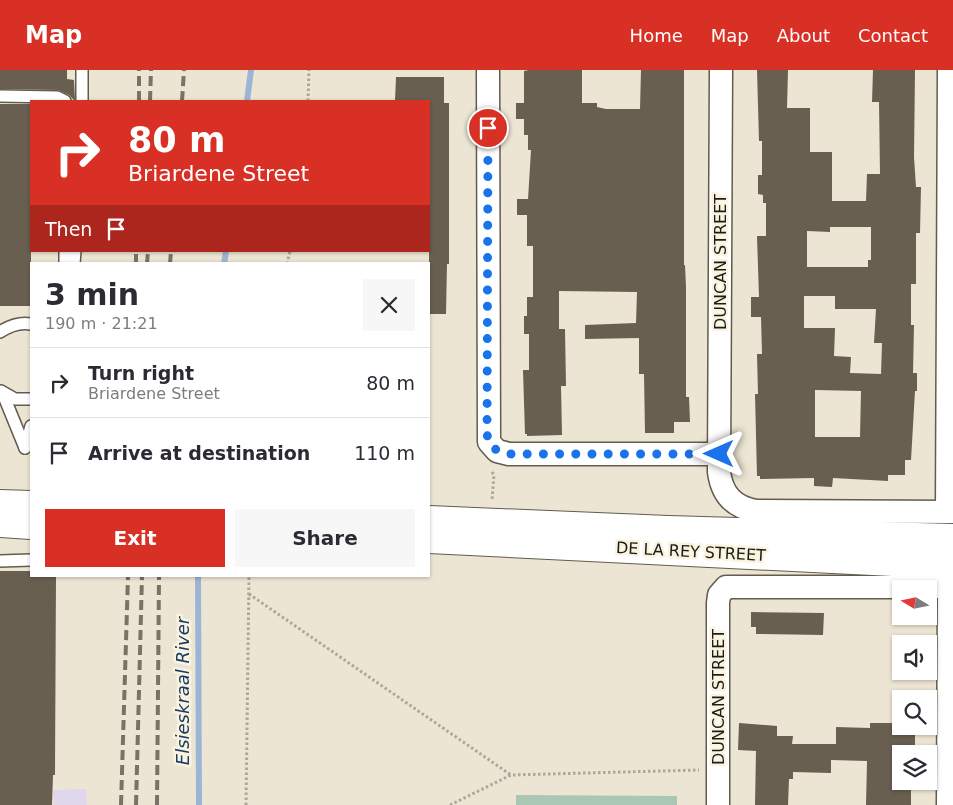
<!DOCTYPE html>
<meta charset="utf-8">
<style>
:root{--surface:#fff;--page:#f7f7f7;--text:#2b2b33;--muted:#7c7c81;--line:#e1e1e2;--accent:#d93025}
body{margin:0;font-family:"DejaVu Sans",sans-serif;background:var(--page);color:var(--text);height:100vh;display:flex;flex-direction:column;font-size:19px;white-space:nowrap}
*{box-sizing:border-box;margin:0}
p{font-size:16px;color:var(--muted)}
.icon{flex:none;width:28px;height:28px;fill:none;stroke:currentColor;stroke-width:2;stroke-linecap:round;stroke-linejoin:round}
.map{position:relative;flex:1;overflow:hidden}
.panel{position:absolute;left:30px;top:192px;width:400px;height:315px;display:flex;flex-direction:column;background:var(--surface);border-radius:0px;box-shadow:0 1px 4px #0004}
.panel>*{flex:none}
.banner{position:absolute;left:30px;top:30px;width:400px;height:152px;border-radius:0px;box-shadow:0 1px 4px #0004;background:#d93025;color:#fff;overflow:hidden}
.needle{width:32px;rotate:280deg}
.buttons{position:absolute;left:892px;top:510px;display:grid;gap:10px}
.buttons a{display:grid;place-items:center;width:45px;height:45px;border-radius:0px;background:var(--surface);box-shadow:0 1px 4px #0004;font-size:25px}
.pin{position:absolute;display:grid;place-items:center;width:42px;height:42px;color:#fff;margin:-21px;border:2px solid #fff;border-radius:50%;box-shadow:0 1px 5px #0007}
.me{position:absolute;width:55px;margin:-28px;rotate:270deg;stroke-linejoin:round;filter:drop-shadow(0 0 4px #0008)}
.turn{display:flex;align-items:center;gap:18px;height:105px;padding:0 15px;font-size:22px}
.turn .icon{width:65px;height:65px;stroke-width:2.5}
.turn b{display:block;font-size:35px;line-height:42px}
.then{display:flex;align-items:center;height:48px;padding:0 15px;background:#0003;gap:10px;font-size:19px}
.round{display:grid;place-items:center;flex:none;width:52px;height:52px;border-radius:0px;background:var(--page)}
.overview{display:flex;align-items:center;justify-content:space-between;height:85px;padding:0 15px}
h1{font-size:30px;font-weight:700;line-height:38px}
.primary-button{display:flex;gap:10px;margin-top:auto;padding:10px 15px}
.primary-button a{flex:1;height:58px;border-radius:0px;background:var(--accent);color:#fff;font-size:20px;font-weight:700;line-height:58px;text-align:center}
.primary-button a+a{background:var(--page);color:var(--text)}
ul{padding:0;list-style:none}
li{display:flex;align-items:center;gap:15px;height:70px;padding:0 15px;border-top:1px solid var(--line)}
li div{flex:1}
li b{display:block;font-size:19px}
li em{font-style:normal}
header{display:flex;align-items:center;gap:30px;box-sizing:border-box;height:70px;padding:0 25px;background:var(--accent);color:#fff}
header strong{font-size:24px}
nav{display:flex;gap:28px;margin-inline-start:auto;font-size:18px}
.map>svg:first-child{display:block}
</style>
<header>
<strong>Map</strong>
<nav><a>Home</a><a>Map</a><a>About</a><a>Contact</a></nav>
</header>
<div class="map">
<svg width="953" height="735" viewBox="0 0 953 735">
<rect width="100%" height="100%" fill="#ece5d3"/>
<polygon fill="#e0d7ec" points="86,719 87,735 54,735 53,720"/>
<polygon fill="#aac7b6" points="516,725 677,726 677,735 516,735"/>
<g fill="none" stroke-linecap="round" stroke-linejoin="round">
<g stroke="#9db5d5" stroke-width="6">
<polyline points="247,31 251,0"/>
<polyline points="224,194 226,181"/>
<polyline points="198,506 199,735"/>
</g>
</g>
<g fill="#695f50" fill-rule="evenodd">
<polygon points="0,0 67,0 67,9 74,10 75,31 69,25 58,20 0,19"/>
<polygon points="529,0 582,0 582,33 597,33 597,37 606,39 640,39 641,0 684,0 684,195 685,195 686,217 686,327 689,327 690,352 674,352 674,363 645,363 644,304 639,304 639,268 585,269 585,255 636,253 637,222 559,221 559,259 565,259 566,316 561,316 562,365 527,366 527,364 525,364 523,300 529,300 529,264 524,264 524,246 527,246 527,227 533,227 533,176 527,176 527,145 517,145 517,129 528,129 531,80 528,80 528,65 524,65 524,49 516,49 516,33 524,33 524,1"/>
<path d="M757,0H788L787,38H810V82H832V131H866L867,104H880L879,32H872L873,0H915L914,87L916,117H921L920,163H916V214H911V255H914L913,303H917V321H915L911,390H905V405H888V411L833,408L832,417L814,416V408L760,409V406H757L755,324H758L757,284H762L761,247H751V227H759L757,166H766V133H763V125L758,124V105H762V71H759ZM830,157H871V190H868V197H807V161L830,162ZM804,226H835V239H876L874,273H882L881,304L850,303L851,287L834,286L835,258H804ZM815,320L861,321L860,367H815Z"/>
<polygon points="396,7 444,7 444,33 449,33 449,194 447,194 446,244 429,244 429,31 395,31"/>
<rect x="0" y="34" width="31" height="202"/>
<polygon points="0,501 31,501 31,506 56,506 55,705 53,705 52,735 0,735"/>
<polygon points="751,542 824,543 823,565 756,564 756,557 751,557"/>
<polygon points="739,653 777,656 777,666 793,666 792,674 836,674 836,657 870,658 870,653 901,653 901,656 915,656 915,684 901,684 901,719 911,719 911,735 866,735 867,691 831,690 831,703 793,702 793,709 789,709 788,735 755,735 756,681 738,680"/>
</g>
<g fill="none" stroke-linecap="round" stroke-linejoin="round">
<g stroke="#625c4c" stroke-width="14">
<g id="service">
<polyline points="0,26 57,27 65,31"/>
<polyline points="82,31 82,0"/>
<polyline points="65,194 65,181"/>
<polyline points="74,194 75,181"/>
<path d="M0,262C9,256 20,252 31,254"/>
<polyline points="1,321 15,329 31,329"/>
<polyline points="3,324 25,378"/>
<polyline points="25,378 31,356"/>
<polyline points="0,491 31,490"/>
</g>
</g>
<g stroke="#625c4c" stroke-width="25">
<g id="minor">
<polyline points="488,0 489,372 497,381 509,384 719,384"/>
<path d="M721,0L719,402C722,424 733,437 756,441L953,442"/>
<polyline points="947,442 949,0"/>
<polyline points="718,735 718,533 719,525 726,517 953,517"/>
<polyline points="948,735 949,517"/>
</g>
</g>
<g stroke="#625c4c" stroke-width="30">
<g id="secondary">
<polyline points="0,434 31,435"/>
<polyline points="429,450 668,460 953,468"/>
<polyline points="0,453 31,455"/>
<polyline points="429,469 953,495"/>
</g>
</g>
<g stroke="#ada799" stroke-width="3" stroke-dasharray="2.5 2.5" stroke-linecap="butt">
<polyline points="308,31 309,0"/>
<polyline points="287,194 290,181"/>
<polyline points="492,402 494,405 492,430"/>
<polyline points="249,524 511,705"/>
<polyline points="246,735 249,506"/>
<polyline points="450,735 511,705 699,700"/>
</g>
<use href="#service" stroke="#fff" stroke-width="11"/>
<use href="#minor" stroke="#fff" stroke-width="22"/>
<use href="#secondary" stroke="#fff" stroke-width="28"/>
<g stroke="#777367" stroke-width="4" stroke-dasharray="10 5" stroke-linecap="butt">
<polyline points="139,31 139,0"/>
<polyline points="150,31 151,0"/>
<polyline points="182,31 184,0"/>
<polyline points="136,194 136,181"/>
<polyline points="147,194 148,181"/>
<polyline points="170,194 171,181"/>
<polyline points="121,735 128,506"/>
<polyline points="136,735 142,506"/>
<polyline points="157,735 159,506"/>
</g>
</g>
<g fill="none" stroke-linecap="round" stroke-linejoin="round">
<path stroke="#1a73e8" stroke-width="9" stroke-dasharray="0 16.2" d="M488,58L487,364C489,376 497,383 509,384H719"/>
</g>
<g text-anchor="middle" stroke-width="5" stroke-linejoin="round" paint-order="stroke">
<g font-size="16" fill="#1e1c15" stroke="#f9f3e0">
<text transform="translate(720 192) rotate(-90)" y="6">DUNCAN STREET</text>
<text transform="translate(691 481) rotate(3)" y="6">DE LA REY STREET</text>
<text transform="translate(718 627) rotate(-90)" y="6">DUNCAN STREET</text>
</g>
<g font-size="18" font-style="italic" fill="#193b65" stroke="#f9f3e0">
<text transform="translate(183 621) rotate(-90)" y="6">Elsieskraal River</text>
</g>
</g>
</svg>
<div class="buttons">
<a><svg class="needle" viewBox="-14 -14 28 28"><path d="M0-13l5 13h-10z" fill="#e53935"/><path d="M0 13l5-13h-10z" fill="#7c7c81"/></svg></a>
<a><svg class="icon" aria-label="sound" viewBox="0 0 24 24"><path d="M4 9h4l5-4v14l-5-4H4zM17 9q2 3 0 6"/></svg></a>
<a><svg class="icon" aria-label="search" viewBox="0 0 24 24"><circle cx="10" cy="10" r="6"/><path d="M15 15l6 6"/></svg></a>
<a><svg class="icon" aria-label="layers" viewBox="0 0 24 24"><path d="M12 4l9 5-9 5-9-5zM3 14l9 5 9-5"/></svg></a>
</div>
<div class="pin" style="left:488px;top:58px;background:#d93025"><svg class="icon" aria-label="arrive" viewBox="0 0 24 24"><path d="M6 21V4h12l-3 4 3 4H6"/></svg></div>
<svg class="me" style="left:719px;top:384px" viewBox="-20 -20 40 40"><path d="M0-17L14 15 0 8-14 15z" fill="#1a73e8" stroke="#fff" stroke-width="4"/></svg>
<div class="banner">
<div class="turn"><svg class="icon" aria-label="right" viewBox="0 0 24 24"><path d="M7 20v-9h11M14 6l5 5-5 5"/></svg><div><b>80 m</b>Briardene Street</div></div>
<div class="then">Then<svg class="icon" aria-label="arrive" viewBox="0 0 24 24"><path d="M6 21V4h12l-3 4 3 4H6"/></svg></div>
</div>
<section class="panel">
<div class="overview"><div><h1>3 min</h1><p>190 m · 21:21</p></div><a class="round"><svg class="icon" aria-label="close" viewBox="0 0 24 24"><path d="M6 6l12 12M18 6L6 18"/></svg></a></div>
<ul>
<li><svg class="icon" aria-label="right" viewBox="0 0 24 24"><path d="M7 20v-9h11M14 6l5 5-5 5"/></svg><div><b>Turn right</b><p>Briardene Street</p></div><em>80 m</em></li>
<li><svg class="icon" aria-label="arrive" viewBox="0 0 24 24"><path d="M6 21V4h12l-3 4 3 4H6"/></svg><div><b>Arrive at destination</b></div><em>110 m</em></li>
</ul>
<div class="primary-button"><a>Exit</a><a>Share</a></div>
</section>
</div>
